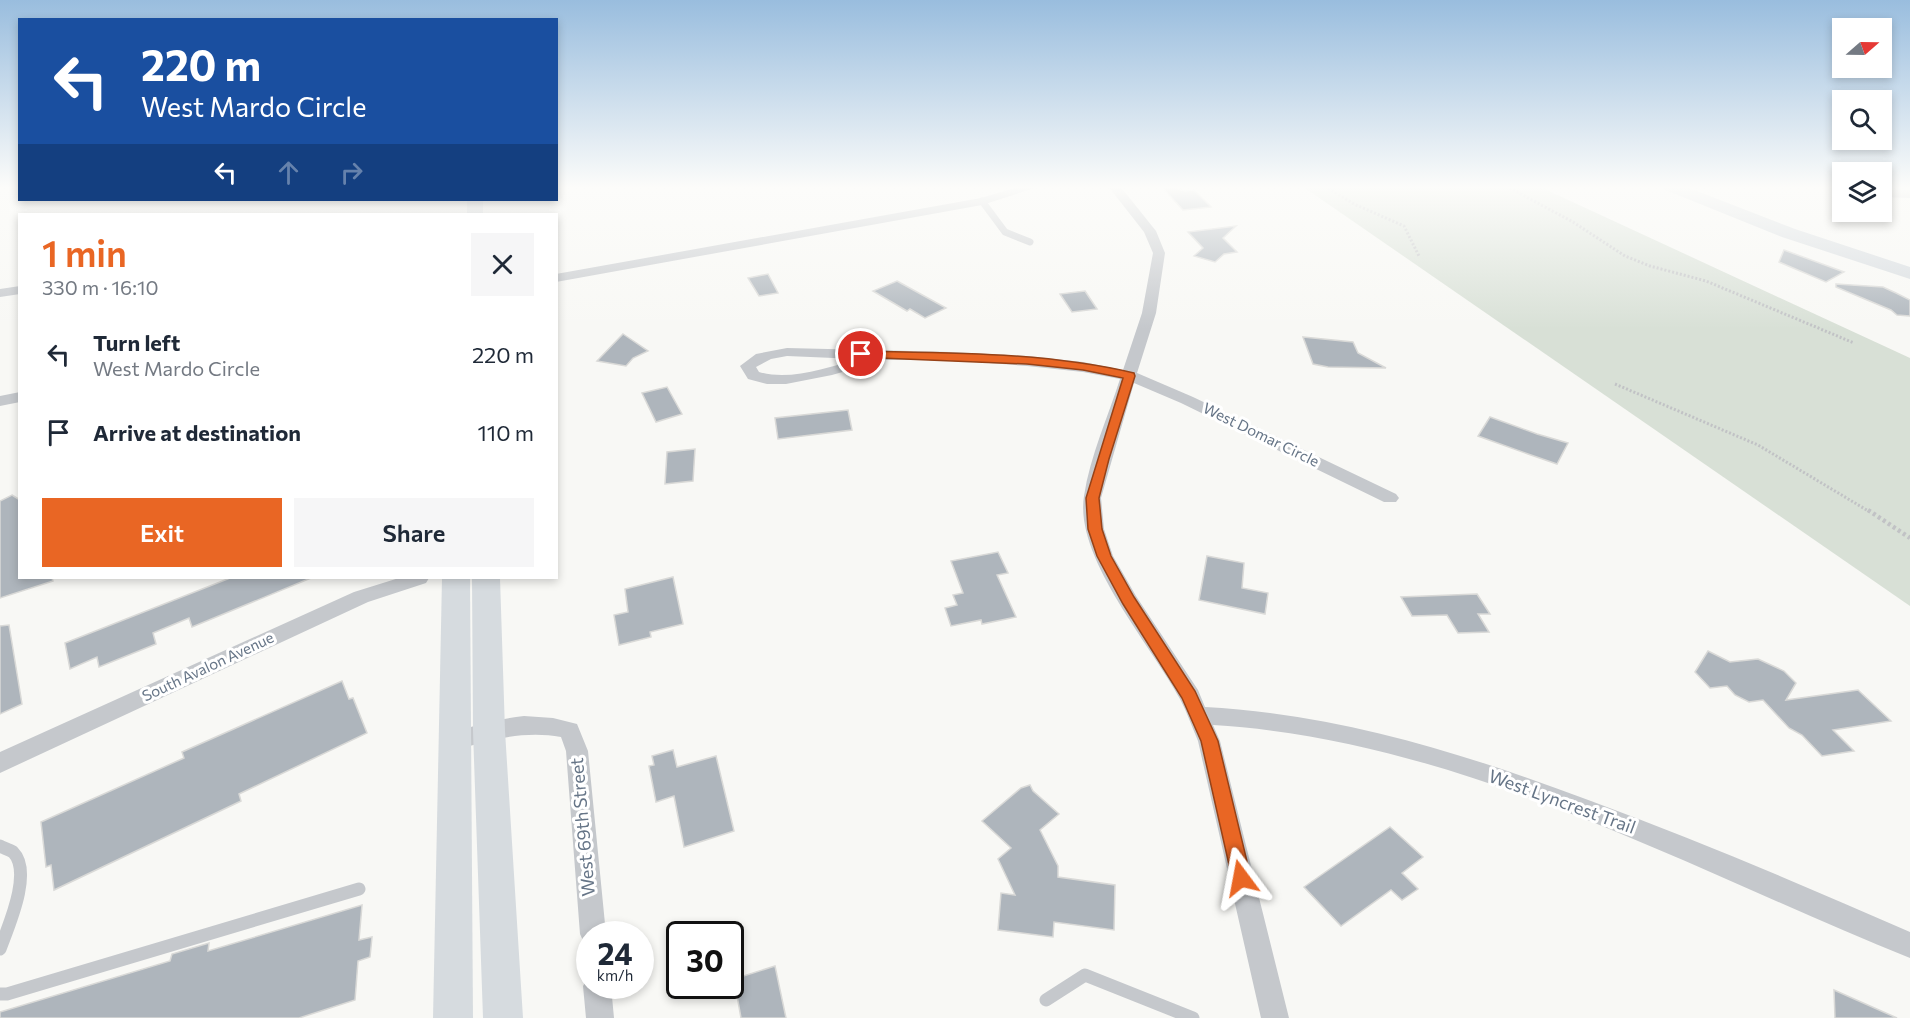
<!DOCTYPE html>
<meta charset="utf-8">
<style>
:root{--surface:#fff;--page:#f6f6f7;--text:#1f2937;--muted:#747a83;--accent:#e96624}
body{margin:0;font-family:Commissioner,sans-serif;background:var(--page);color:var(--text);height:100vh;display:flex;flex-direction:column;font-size:22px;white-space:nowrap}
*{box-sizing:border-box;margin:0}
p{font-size:20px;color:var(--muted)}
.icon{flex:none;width:33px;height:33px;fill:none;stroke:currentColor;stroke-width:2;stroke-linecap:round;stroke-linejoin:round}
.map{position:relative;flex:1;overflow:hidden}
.details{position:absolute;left:18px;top:213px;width:540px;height:366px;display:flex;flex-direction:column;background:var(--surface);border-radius:0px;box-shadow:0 3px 9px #0003}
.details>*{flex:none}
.hud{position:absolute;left:18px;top:18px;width:540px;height:183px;border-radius:0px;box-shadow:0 3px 9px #0003;background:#1a4fa0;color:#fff;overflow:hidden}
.needle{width:39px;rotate:70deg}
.fabs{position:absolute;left:1832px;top:18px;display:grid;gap:12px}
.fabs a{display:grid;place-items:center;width:60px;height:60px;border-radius:0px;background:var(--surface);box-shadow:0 3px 9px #0003;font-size:30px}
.speed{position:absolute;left:576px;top:921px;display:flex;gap:12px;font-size:30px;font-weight:700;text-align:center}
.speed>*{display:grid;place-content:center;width:78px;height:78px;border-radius:50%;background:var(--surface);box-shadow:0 3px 9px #0003;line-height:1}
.speed small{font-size:15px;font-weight:400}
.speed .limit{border:3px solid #111;border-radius:9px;background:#fff;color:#111}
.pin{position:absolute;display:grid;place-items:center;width:51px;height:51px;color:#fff;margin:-26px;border:3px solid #fff;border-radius:50%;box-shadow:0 2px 6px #0007}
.me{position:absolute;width:66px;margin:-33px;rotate:347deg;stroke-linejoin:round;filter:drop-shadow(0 0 4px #0008)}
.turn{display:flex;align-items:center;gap:21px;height:126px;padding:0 24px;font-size:27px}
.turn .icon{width:78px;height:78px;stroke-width:2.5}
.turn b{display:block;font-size:42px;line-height:51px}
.lanes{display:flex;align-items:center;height:57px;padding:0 24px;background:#0003;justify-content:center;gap:30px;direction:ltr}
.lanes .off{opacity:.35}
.round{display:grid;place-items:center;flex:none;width:63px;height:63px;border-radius:0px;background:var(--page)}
.overview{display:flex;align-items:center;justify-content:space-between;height:102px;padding:0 24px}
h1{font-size:36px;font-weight:600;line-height:45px;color:var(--accent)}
.primary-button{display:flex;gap:12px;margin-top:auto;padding:12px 24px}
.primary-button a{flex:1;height:69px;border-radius:0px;background:var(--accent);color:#fff;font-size:24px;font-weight:600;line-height:69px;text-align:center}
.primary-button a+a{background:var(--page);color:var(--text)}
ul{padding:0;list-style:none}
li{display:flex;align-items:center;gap:18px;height:78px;padding:0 24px}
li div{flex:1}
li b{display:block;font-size:22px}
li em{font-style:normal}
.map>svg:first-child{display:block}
</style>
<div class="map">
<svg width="1910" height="1018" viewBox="0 0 1910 1018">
<rect width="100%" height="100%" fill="#f8f8f5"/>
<polygon fill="#d8e0d6" points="1302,186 1538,186 1910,358 1910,606"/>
<g fill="#aeb5bc" stroke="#d9d9d7" stroke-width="1.5">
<polygon points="1161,186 1186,191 1194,190 1211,207 1183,210"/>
<polygon points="1236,226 1223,238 1237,252 1224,254 1215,262 1194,256 1203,248 1188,232"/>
<polygon points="1784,250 1844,272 1826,282 1779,262"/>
<polygon points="768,274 778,293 759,296 748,278"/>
<polygon points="897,281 946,308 925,318 910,309 907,311 873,291"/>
<polygon points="1836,284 1883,287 1896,293 1910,300 1910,316 1897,315 1891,310 1836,287"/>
<polygon points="1085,291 1097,309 1072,312 1060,294"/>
<polygon points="623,334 648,351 633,358 626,366 597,361"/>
<polygon points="1303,337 1353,342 1358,353 1386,368 1328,367 1313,364"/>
<polygon points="667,387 682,414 656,422 642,393"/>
<polygon points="848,410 852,430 778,439 775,418"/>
<polygon points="1490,417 1537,434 1568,443 1557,464 1528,454 1478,436"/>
<polygon points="695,449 693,481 665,484 667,452"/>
<polygon points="12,495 20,500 20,578 52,578 53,581 0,598 0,501"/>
<polygon points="998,552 1008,573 997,575 1016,617 982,624 981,620 951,626 945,608 957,605 953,595 963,593 951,561"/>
<polygon points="1207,556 1244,563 1242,588 1268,593 1265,614 1199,600"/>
<polygon points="673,577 683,624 650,632 651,637 619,645 614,615 628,612 625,589"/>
<polygon points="230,578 311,578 192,627 189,618 153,633 156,644 99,667 97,657 70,669 65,643"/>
<polygon points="1477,594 1490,614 1478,614 1489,632 1458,633 1447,615 1412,616 1401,597"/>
<polygon points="9,625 22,704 0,714 0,626"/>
<polygon points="1708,651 1730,662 1758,659 1784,671 1796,683 1786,700 1858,690 1891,721 1833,730 1854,751 1822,756 1802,735 1789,728 1763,700 1749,702 1735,695 1727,686 1710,688 1695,672"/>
<polygon points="342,681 349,699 353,698 367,733 239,794 241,801 54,890 51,865 46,867 41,822 184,758 182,752"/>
<polygon points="673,750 677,767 716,756 734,831 684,847 674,796 656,802 649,766 654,765 652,756"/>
<polygon points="1030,785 1033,791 1059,814 1040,830 1058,866 1058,877 1115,885 1114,930 1054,922 1053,937 998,930 1001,893 1015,895 998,859 1011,848 982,821 1021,788"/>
<polygon points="1390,827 1423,857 1402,873 1418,889 1402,900 1391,890 1341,926 1304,887"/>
<polygon points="362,905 359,940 372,937 370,957 358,961 355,1000 299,1018 0,1018 0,1012 170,961 172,954 209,943 208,951"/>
<polygon points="775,966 786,1018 741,1018 734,979"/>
<polygon points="1834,990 1897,1018 1835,1018"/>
</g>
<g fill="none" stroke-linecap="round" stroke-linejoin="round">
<g stroke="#c1c2c5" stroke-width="3" stroke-dasharray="2 2" stroke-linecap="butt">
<polyline points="1325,186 1354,204 1404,226 1419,256"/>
<polyline points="1506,186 1573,222 1625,256 1650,266 1706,281 1854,343"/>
<polyline points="1615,384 1758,445 1870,512"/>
</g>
<polyline stroke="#c1c2c5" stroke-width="4.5" stroke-dasharray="3 3" stroke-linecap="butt" points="1868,510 1910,538"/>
<polyline stroke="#c5c8cc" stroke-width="7" points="982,201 1005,232 1030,242"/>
<g stroke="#c5c8cc" stroke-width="13">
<path d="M0,846C4,848 10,850 13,852C33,872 8,927 0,949"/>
<polyline points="0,994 7,994 359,889"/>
<polyline points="1046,1000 1085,975 1193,1018"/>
</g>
<g fill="#c5c8cc" fill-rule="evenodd">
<polygon points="1021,186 1041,186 982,205 556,282 556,274 981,198"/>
<path d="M1108,186H1120L1156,231L1165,253L1156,313L1137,373L1193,397L1396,494L1399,498L1396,502H1384L1181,403L1134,383L1101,498L1104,529L1113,556L1136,596L1198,690L1205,707C1339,714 1466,754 1591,801C1699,841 1805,886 1910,932V958C1684,867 1461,740 1213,725L1220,741L1289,1018H1261L1198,741C1192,727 1187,712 1180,699C1152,646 1074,558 1084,496C1090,456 1108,417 1120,379L1083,372L1027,366L951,360H885L832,375L786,384H767L748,379L740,366L756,354L787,348L951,352L1027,356L1083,362L1123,370L1142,313L1153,253L1144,232ZM787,356L857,359C828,368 789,381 759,372L756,367L771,359Z"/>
<polygon points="1881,189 1910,190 1910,198 1881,197"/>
<polygon points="20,286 20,294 0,297 0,289"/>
<polygon points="20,392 20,402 0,406 0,396"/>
<polygon points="399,578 429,578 426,583 368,602 0,773 0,752 354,592"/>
<path d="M524,716L553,718L577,724L588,751L606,934H590V945L584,943L580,934L566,751L561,737C524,730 490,740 455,750L447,748L444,741L447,734C472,726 498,719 524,716Z"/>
<polygon points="590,975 590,986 611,986 614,1018 586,1018 583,986"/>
</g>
<g fill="#d6dbdf" fill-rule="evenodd">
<polygon points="1661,186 1684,186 1795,229 1910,267 1910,279 1782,237 1663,189"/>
<rect x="467" y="200" width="16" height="14"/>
<polygon points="442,578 470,578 473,1018 433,1018"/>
<polygon points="472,578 500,578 505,731 523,1018 483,1018 473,731"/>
</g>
</g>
<linearGradient id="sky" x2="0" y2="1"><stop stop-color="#99bdde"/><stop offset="0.57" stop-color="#fcfcfa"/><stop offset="1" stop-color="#fcfcfa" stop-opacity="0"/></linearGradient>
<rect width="1910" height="329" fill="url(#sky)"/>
<path fill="#e96624" stroke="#974217" stroke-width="1.5" d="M861,351C951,353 1045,352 1134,373L1135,376L1109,459L1099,498L1102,529L1111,556L1134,597L1195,691L1218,741L1251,878L1248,884L1241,887L1234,884L1232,878L1201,741L1182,698L1123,604L1097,556L1088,529L1086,498L1123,378L1083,370L1027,364L857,357L855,354Z"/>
<g text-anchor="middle" stroke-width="6" stroke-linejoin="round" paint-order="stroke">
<g font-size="15" fill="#667587" stroke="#fff">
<text transform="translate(1261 435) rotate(26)" y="5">West Domar Circle</text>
<text transform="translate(208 667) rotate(-25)" y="5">South Avalon Avenue</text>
</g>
<g font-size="18" fill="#667587" stroke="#fff">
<text transform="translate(1562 802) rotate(20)" y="6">West Lyncrest Trail</text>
<text transform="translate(583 827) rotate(-95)" y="6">West 69th Street</text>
</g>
</g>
</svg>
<div class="fabs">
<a><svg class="needle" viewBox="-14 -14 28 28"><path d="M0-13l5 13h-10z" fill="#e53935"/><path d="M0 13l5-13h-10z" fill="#747a83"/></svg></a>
<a><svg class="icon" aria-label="search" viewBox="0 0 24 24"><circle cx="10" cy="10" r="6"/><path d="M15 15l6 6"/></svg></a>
<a><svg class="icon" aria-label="layers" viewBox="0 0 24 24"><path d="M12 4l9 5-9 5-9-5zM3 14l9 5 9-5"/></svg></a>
</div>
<div class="speed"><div>24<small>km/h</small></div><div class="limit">30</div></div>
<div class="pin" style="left:861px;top:354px;background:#d93025"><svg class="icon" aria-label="arrive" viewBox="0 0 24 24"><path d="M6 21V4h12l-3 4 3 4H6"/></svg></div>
<svg class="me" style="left:1241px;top:878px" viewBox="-20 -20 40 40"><path d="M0-17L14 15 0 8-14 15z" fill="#e96624" stroke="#fff" stroke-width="4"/></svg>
<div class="hud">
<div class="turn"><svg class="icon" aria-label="left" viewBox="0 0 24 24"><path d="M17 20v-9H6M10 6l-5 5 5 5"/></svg><div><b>220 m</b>West Mardo Circle</div></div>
<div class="lanes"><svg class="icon" aria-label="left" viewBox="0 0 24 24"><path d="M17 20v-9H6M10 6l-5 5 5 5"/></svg><svg class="icon off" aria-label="ahead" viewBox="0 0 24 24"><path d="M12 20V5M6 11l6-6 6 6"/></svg><svg class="icon off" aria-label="right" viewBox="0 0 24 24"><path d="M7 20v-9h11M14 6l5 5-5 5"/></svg></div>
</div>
<section class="details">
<div class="overview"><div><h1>1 min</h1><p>330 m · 16:10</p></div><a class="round"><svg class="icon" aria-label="close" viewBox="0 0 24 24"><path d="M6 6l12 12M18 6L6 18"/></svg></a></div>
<ul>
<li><svg class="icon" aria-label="left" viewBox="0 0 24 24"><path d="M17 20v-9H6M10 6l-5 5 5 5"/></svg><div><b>Turn left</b><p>West Mardo Circle</p></div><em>220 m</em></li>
<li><svg class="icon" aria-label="arrive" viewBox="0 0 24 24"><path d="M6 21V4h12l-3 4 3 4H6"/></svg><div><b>Arrive at destination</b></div><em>110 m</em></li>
</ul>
<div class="primary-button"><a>Exit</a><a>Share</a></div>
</section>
</div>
